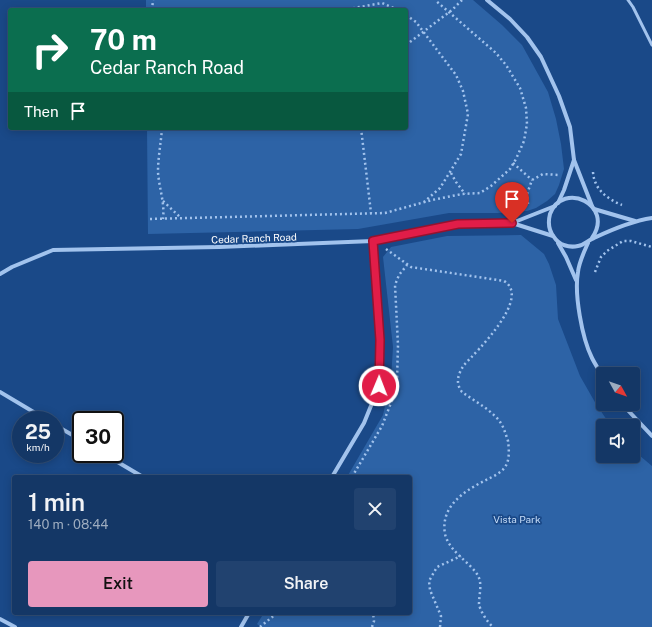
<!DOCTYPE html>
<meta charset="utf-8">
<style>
:root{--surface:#143766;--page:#21426f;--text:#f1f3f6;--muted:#9dacbf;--line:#33517a;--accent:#e797bd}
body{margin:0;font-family:"Public Sans",sans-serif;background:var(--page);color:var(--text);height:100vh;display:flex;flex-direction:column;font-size:15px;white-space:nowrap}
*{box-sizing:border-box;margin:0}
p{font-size:13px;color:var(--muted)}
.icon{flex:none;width:22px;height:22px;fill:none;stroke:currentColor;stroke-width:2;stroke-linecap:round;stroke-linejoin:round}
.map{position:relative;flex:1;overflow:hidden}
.panel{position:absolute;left:12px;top:475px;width:400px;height:140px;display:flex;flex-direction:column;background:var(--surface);border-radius:4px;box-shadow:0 2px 10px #0003,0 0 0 1px var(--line)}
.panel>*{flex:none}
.hud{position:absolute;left:8px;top:8px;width:400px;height:122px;border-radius:4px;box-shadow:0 2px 10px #0003,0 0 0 1px var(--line);background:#0b6e4f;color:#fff;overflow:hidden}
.needle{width:26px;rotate:130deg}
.controls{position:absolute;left:596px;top:367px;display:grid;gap:8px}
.controls a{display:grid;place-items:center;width:44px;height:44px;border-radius:4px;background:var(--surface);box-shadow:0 2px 10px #0003,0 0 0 1px var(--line);font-size:20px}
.speed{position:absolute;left:12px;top:411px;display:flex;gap:8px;font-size:20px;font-weight:700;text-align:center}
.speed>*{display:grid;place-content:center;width:52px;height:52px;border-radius:50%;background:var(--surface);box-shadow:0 2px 10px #0003,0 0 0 1px var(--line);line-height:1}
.speed small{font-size:10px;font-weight:400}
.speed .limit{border:2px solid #111;border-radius:6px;background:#fff;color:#111}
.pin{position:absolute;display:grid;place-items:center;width:34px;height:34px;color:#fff;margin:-41px -17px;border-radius:50% 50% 50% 0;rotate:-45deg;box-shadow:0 0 4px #0007}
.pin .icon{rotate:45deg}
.me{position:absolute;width:44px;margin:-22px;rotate:1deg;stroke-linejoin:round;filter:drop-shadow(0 0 3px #0008)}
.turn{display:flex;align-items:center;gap:14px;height:84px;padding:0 16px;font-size:18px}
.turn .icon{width:52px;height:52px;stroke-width:2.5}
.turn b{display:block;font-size:28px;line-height:34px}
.then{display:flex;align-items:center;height:38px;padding:0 16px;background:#0003;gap:8px;font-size:15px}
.round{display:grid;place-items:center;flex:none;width:42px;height:42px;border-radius:4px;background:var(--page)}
.summary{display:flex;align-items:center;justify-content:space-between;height:68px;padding:0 16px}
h1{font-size:24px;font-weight:600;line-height:30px}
.primary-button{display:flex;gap:8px;margin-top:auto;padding:8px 16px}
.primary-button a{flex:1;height:46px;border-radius:4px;background:var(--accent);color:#111;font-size:16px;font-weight:600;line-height:46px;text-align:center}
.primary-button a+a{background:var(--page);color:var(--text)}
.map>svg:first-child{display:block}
</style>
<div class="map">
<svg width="652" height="627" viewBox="0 0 652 627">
<rect width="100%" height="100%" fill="#1a4988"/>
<g fill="#2d63a6">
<polygon points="146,0 473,0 502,25 522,45 548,92 556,119 561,144 564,169 559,185 555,194 547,201 536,208 527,211 497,213 449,213 358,229 148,234 147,128 406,128 406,10 146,10"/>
<polygon points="521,235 544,254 549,264 556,285 558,319 580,376 596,404 611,426 603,426 603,456 633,456 633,450 652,466 652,627 261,627 257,624 264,613 410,613 410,477 347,477 383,415 391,379 393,347 383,257 391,247 447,236"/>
</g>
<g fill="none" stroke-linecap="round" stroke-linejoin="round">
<g stroke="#a2c3ed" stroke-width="2.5" stroke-dasharray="2 3" stroke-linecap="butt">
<polyline points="152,10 153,0"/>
<polyline points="343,10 382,3 398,10"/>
<polyline points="406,15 416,22 456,75 463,91 468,114 461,154 440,188 424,202"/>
<polyline points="406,45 452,10 462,0"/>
<path d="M162,128C161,143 158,157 158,172C159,188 165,203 163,219"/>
<polyline points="361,128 371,213"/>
<polyline points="513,163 532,180"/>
<path d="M593,172C594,189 607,199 622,205"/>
<polyline points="451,173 456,182 465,194"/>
<polyline points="163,201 181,218"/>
<polyline points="528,204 527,194 532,180 543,174 559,175"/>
<polyline points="150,219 385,213 432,200 462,194 480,193 491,186 510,169 516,159 524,141 527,124 526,108 520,88 506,65 496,53 435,0"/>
<path d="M386,249L411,267L504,281C532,298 476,352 464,365C458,374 455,383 462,392C473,400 486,407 496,417C503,424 505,432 508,441C509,449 510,460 505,467C501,473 494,476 488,479C466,490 440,505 445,534C449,551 468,561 477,574C483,583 479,594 479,604C480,611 488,623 493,627"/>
<polyline points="595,272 601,257 607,251 623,241 631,241 652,247"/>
<polyline points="352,477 382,426 391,403 397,380 398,345 395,285 399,275 407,265"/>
<polyline points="260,627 277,613"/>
<polyline points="372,627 374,621 373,613"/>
<polyline points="440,627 441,616 430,590 429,581 437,567 461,556"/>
</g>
<polyline stroke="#a2c3ed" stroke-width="3" points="628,0 633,7 652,45"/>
<g stroke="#a2c3ed" stroke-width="4">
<polyline points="487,0 510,19 527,37 541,57 559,96 570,127 574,160 592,206"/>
<polyline points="558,203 564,190 574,160"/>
<polyline points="594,209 635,221"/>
<polyline points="512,223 553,236"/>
<path d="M592,238C615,205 563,180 550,214C548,222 549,231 554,237C559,245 569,248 578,246C585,245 588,240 594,238C613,229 632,221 652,218"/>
<polyline points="558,243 566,257 576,280"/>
<path d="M588,243C584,252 579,262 578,272C574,294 582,338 592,358C595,364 599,370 603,377"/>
<polyline points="0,274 12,267 53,250 219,247 373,241 458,224 512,223 555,206"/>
<polyline points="0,392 47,420"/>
<polyline points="622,404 652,436"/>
<polyline points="55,425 81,440"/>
<polyline points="104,454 143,477"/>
<polyline points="332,477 364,423 379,386 380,340 373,241"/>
<polyline points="0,619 15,627"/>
<polyline points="241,627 249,613"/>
</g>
</g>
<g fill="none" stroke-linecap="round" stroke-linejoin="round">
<g stroke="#92132f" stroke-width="10">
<polyline id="route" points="379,386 380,340 373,241 458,224 512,223"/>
</g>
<use href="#route" stroke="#e11d48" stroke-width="7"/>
</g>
<g text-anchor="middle" stroke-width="3.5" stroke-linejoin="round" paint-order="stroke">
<g font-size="10" fill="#fff" stroke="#1a4988">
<text transform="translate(254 238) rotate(-2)" y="4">Cedar Ranch Road</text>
</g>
<g font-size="10" fill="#c7def9" stroke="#1a4988">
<text x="517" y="523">Vista Park</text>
</g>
</g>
</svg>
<div class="controls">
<a><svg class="needle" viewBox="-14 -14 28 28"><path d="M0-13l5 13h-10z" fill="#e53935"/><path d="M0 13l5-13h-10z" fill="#9dacbf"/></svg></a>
<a><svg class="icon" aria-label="sound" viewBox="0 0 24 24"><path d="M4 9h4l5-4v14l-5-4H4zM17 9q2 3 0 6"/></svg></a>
</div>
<div class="speed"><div>25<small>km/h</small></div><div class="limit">30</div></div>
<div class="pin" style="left:512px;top:223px;background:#d93025"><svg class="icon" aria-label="arrive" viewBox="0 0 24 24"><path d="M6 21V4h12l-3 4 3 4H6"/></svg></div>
<svg class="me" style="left:379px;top:386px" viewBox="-20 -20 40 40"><circle r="17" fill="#e11d48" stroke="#fff" stroke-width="3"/><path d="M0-11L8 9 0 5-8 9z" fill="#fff"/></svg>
<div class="hud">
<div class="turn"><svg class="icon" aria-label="right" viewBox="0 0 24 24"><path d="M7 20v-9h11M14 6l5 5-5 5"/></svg><div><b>70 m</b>Cedar Ranch Road</div></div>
<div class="then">Then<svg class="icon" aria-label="arrive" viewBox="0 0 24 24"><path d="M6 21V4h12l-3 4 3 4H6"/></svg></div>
</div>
<section class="panel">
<div class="summary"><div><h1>1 min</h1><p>140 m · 08:44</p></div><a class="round"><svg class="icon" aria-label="close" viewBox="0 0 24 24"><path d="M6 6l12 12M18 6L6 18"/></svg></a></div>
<div class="primary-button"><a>Exit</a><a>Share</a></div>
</section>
</div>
